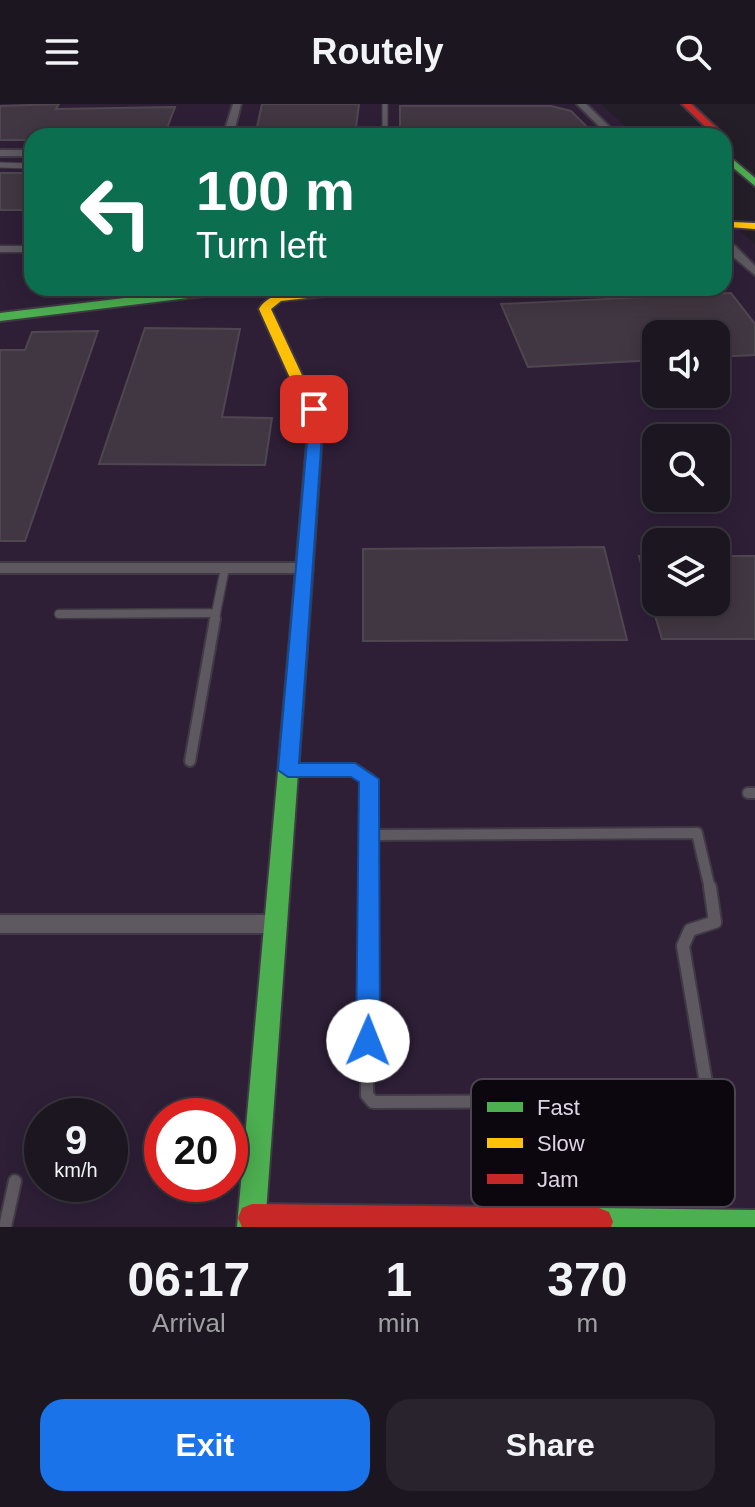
<!DOCTYPE html>
<style>
:root{--surface:#1b161f;--page:#28232c;--text:#f1f3f6;--muted:#a09fa4;--line:#39353d;--accent:#1a73e8}
body{margin:0;font-family:Helvetica,sans-serif;background:var(--page);color:var(--text);height:100vh;display:flex;flex-direction:column;font-size:30px;white-space:nowrap}
*{box-sizing:border-box;margin:0}
p{font-size:26px;color:var(--muted)}
.icon{flex:none;width:44px;height:44px;fill:none;stroke:currentColor;stroke-width:2;stroke-linecap:round;stroke-linejoin:round}
.map{position:relative;height:1123px;overflow:hidden}
.side{display:flex;flex-direction:column;background:var(--surface);flex:1}
.side>*{flex:none}
.guide{position:absolute;left:24px;top:24px;width:708px;height:168px;border-radius:24px;box-shadow:0 4px 20px #0003,0 0 0 2px var(--line);background:#0b6e4f;color:#fff;overflow:hidden}
.fabs{position:absolute;left:642px;top:216px;display:grid;gap:16px}
.fabs a{display:grid;place-items:center;width:88px;height:88px;border-radius:16px;background:var(--surface);box-shadow:0 4px 20px #0003,0 0 0 2px var(--line);font-size:40px}
.speed{position:absolute;left:24px;top:994px;display:flex;gap:16px;font-size:40px;font-weight:700;text-align:center}
.speed>*{display:grid;place-content:center;width:104px;height:104px;border-radius:50%;background:var(--surface);box-shadow:0 4px 20px #0003,0 0 0 2px var(--line);line-height:1}
.speed small{font-size:20px;font-weight:400}
.speed .limit{border:12px solid #d22;background:#fff;color:#111}
.pin{position:absolute;display:grid;place-items:center;width:68px;height:68px;color:#fff;margin:-34px;border-radius:16px;box-shadow:0 4px 12px #0006}
.me{position:absolute;width:88px;margin:-44px;rotate:1deg;stroke-linejoin:round;filter:drop-shadow(0 0 6px #0008)}
.turn{display:flex;align-items:center;gap:28px;height:168px;padding:0 40px;font-size:36px}
.turn .icon{width:104px;height:104px;stroke-width:2.5}
.turn b{display:block;font-size:56px;line-height:68px}
.eta{display:flex;justify-content:space-evenly;align-items:center;height:136px;text-align:center}
.eta b{font-size:48px;font-weight:800;line-height:56px}
.action{display:flex;gap:16px;margin-top:auto;padding:16px 40px}
.action a{flex:1;height:92px;border-radius:24px;background:var(--accent);color:#fff;font-size:32px;font-weight:800;line-height:92px;text-align:center}
.action a+a{background:var(--page);color:var(--text)}
header{display:flex;justify-content:space-between;align-items:center;height:104px;padding:0 40px;background:var(--surface);font-size:36px;font-weight:800}
.map>svg:first-child{display:block}
</style>
<header><svg class="icon" aria-label="menu" viewBox="0 0 24 24"><path d="M4 6h16M4 12h16M4 18h16"/></svg>Routely<svg class="icon" aria-label="search" viewBox="0 0 24 24"><circle cx="10" cy="10" r="6"/><path d="M15 15l6 6"/></svg></header>
<div class="map">
<svg width="755" height="1123" viewBox="0 0 755 1123">
<rect width="100%" height="100%" fill="#241e29"/>
<path fill="#2e1f37" fill-rule="evenodd" d="M0,0H601L636,32H32V184H724V112L755,140V1123H0ZM656,230H716V290H656ZM656,334H716V394H656ZM656,438H716V498H656ZM42,1012H110V1080H42ZM162,1012H230V1080H162Z"/>
<g fill="#413742" stroke="#4f474f" stroke-width="2">
<polygon points="59,0 56,5 175,3 164,32 32,32 32,36 0,36 0,2"/>
<polygon points="262,0 359,0 355,32 255,32"/>
<polygon points="400,2 551,2 571,7 596,32 400,32"/>
<rect x="0" y="69" width="32" height="37"/>
<polygon points="731,189 755,220 755,251 716,253 716,230 656,230 656,256 528,263 501,200"/>
<polygon points="145,224 240,225 222,313 272,314 265,361 99,360"/>
<polygon points="98,227 25,437 0,437 0,246 25,246 32,228"/>
<polygon points="604,443 627,536 363,537 363,445"/>
<polygon points="639,452 656,452 656,497 651,498"/>
<polygon points="716,452 755,452 755,535 662,535 651,498 716,498"/>
</g>
<g fill="none" stroke-linecap="round" stroke-linejoin="round">
<g stroke="#3f3a43" stroke-width="7">
<g id="lane-far4">
<polyline points="385,0 385,32"/>
<polyline points="0,61 32,62"/>
</g>
</g>
<g stroke="#3f3a43" stroke-width="9">
<polyline id="lane-far3" points="0,145 32,145"/>
</g>
<g stroke="#3f3a43" stroke-width="11">
<g id="lane-far2">
<polyline points="59,510 216,509 225,464"/>
<polyline points="215,517 216,509"/>
</g>
</g>
<g stroke="#3f3a43" stroke-width="14">
<g id="lane-far1">
<polyline points="190,657 215,515"/>
<polyline points="292,666 355,666 369,675 370,785"/>
<polyline points="748,689 755,689"/>
<polyline points="370,731 697,729 710,785"/>
</g>
</g>
<g stroke="#3f3a43" stroke-width="16">
<g id="lane">
<polyline points="370,783 367,991 373,998 683,997 708,991 683,842 690,826 715,818 710,783"/>
<polyline points="5,1123 15,1077"/>
</g>
</g>
<g stroke="#3f3a43" stroke-width="4">
<g id="street">
<polygon points="233,0 241,0 233,32 223,32"/>
<polygon points="577,0 586,0 619,32 609,32"/>
<rect x="0" y="46" width="32" height="6"/>
<polygon points="724,139 735,142 755,162 755,171 724,145"/>
<polygon points="0,459 305,459 313,464 305,469 0,469"/>
<polygon points="0,811 276,811 284,814 287,820 284,826 276,829 0,829"/>
</g>
</g>
<g stroke="#3f3a43" stroke-width="4">
<g id="fast">
<polygon points="724,48 755,74 755,82 724,56"/>
<polygon points="208,184 243,184 237,188 0,217 0,209"/>
<polygon points="298,539 307,545 265,1123 237,1123 289,545"/>
<polygon points="599,1104 755,1106 755,1123 587,1123 585,1118 589,1108"/>
</g>
</g>
<g stroke="#3f3a43" stroke-width="4">
<g id="slow">
<polygon points="732,118 755,119 755,125 728,123 727,121"/>
<path d="M331,184H365L359,188L281,197L271,205L323,316L307,545L298,551L289,545L309,316L259,205C271,184 308,187 331,184Z"/>
</g>
</g>
<g stroke="#3f3a43" stroke-width="4">
<g id="jam">
<polygon points="682,0 691,0 723,30 725,32 724,33 715,32"/>
<polygon points="252,1100 599,1104 609,1108 613,1118 611,1123 242,1123 238,1114 242,1104"/>
</g>
</g>
<use href="#lane-far4" stroke="#5e5961" stroke-width="5"/>
<use href="#lane-far3" stroke="#5e5961" stroke-width="6"/>
<use href="#lane-far2" stroke="#5e5961" stroke-width="8"/>
<use href="#lane-far1" stroke="#5e5961" stroke-width="10"/>
<use href="#lane" stroke="#5e5961" stroke-width="12"/>
<use href="#street" fill="#5e5961" fill-rule="evenodd"/>
<use href="#fast" fill="#4caf50" fill-rule="evenodd"/>
<use href="#slow" fill="#ffc107" fill-rule="evenodd"/>
<use href="#jam" fill="#c62828" fill-rule="evenodd"/>
</g>
<polygon fill="#1a73e8" stroke="#114b97" stroke-width="2" points="314,301 321,305 323,316 299,659 355,659 379,675 380,937 377,944 368,948 360,944 356,937 359,678 351,673 288,673 278,666 309,316 307,305"/>
<rect x="471" y="975" width="264" height="128" rx="12" fill="#0c070f" stroke="#4b454f" stroke-width="2"/>
<rect x="487" y="998" width="36" height="10" fill="#4caf50"/>
<rect x="487" y="1034" width="36" height="10" fill="#ffc107"/>
<rect x="487" y="1070" width="36" height="10" fill="#c62828"/>
<g font-size="22" fill="#ddd5e3">
<text x="537" y="1011">Fast</text>
<text x="537" y="1047">Slow</text>
<text x="537" y="1083">Jam</text>
</g>
</svg>
<div class="fabs">
<a><svg class="icon" aria-label="sound" viewBox="0 0 24 24"><path d="M4 9h4l5-4v14l-5-4H4zM17 9q2 3 0 6"/></svg></a>
<a><svg class="icon" aria-label="search" viewBox="0 0 24 24"><circle cx="10" cy="10" r="6"/><path d="M15 15l6 6"/></svg></a>
<a><svg class="icon" aria-label="layers" viewBox="0 0 24 24"><path d="M12 4l9 5-9 5-9-5zM3 14l9 5 9-5"/></svg></a>
</div>
<div class="speed"><div>9<small>km/h</small></div><div class="limit">20</div></div>
<div class="pin" style="left:314px;top:305px;background:#d93025"><svg class="icon" aria-label="arrive" viewBox="0 0 24 24"><path d="M6 21V4h12l-3 4 3 4H6"/></svg></div>
<svg class="me" style="left:368px;top:937px" viewBox="-20 -20 40 40"><circle r="19" fill="#fff"/><path d="M0-13L10 11 0 6-10 11z" fill="#1a73e8"/></svg>
<div class="guide">
<div class="turn"><svg class="icon" aria-label="left" viewBox="0 0 24 24"><path d="M17 20v-9H6M10 6l-5 5 5 5"/></svg><div><b>100 m</b>Turn left</div></div>
</div>
</div>
<section class="side">
<div class="eta">
<div><b>06:17</b><p>Arrival</p></div>
<div><b>1</b><p>min</p></div>
<div><b>370</b><p>m</p></div>
</div>
<div class="action"><a>Exit</a><a>Share</a></div>
</section>
